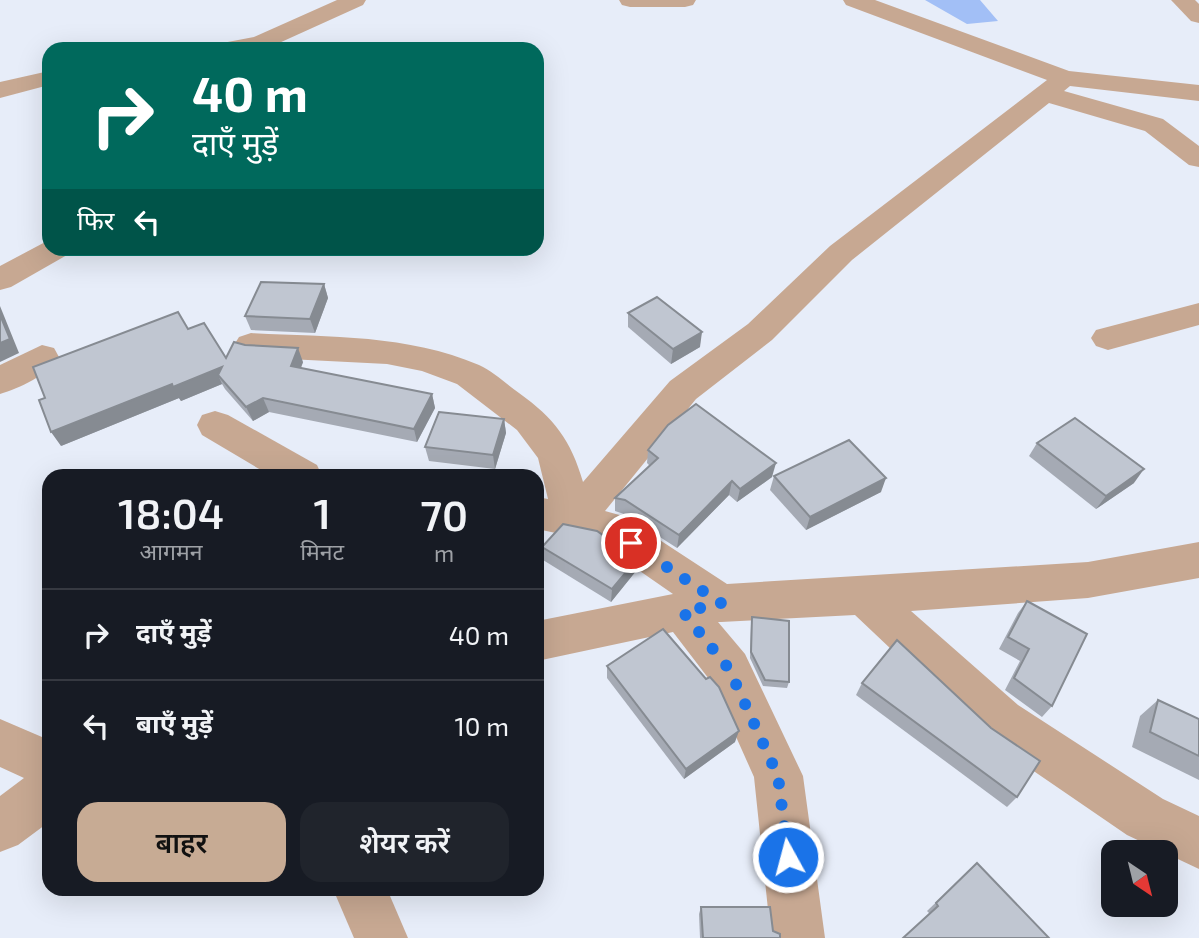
<!DOCTYPE html>
<html lang="hi">
<meta charset="utf-8">
<style>
:root{--surface:#171b24;--page:#20242c;--text:#f1f3f6;--muted:#9ea1a6;--line:#363941;--accent:#c7ab94}
body{margin:0;font-family:"Exo 2","Noto Sans Devanagari",sans-serif;background:var(--page);color:var(--text);height:100vh;display:flex;flex-direction:column;font-size:26px;white-space:nowrap}
*{box-sizing:border-box;margin:0}
p{font-size:23px;color:var(--muted)}
.icon{flex:none;width:38px;height:38px;fill:none;stroke:currentColor;stroke-width:2;stroke-linecap:round;stroke-linejoin:round}
.map{position:relative;flex:1;overflow:hidden}
.details{position:absolute;left:42px;top:469px;width:502px;height:427px;display:flex;flex-direction:column;background:var(--surface);border-radius:21px;box-shadow:0 7px 28px #0002}
.details>*{flex:none}
.guide{position:absolute;left:42px;top:42px;width:502px;height:214px;border-radius:21px;box-shadow:0 7px 28px #0002;background:#00695c;color:#fff;overflow:hidden}
.needle{width:46px;rotate:145deg}
.controls{position:absolute;left:1101px;top:840px;display:grid;gap:14px}
.controls a{display:grid;place-items:center;width:77px;height:77px;border-radius:14px;background:var(--surface);box-shadow:0 7px 28px #0002;font-size:35px}
.pin{position:absolute;display:grid;place-items:center;width:60px;height:60px;color:#fff;margin:-30px;border:4px solid #fff;border-radius:50%;box-shadow:0 2px 7px #0007}
.me{position:absolute;width:77px;margin:-38px;rotate:353deg;stroke-linejoin:round;filter:drop-shadow(0 0 5px #0008)}
.turn{display:flex;align-items:center;gap:24px;height:147px;padding:0 35px;font-size:32px}
.turn .icon{width:91px;height:91px;stroke-width:2.5}
.turn b{display:block;font-size:49px;line-height:60px}
.then{display:flex;align-items:center;height:66px;padding:0 35px;background:#0003;gap:14px;font-size:26px}
.eta{display:flex;justify-content:space-evenly;align-items:center;height:119px;text-align:center}
.eta b{font-size:42px;font-weight:600;line-height:49px}
.primary-button{display:flex;gap:14px;margin-top:auto;padding:14px 35px}
.primary-button a{flex:1;height:80px;border-radius:21px;background:var(--accent);color:#111;font-size:28px;font-weight:600;line-height:80px;text-align:center}
.primary-button a+a{background:var(--page);color:var(--text)}
ul{padding:0;list-style:none}
li{display:flex;align-items:center;gap:21px;height:91px;padding:0 35px;border-top:2px solid var(--line)}
li div{flex:1}
li b{display:block;font-size:26px}
li em{font-style:normal}
.map>svg:first-child{display:block}
</style>
<div class="map">
<svg width="1199" height="938" viewBox="0 0 1199 938">
<rect width="100%" height="100%" fill="#e7edf9"/>
<polygon fill="#a2bff6" points="925,0 980,0 998,21 967,24"/>
<g fill="none" stroke-linecap="round" stroke-linejoin="round">
<g fill="#c7a892" fill-rule="evenodd">
<polygon points="337,0 366,0 363,5 268,48 213,49 217,44 254,37"/>
<polygon points="619,0 696,0 693,5 685,7 630,7 622,5"/>
<path d="M843,0H875L1069,71L1199,85V101L1070,86L1064,91L1163,119L1199,146V167L1189,165L1145,131L1049,103L852,260L772,340L696,399L605,511L623,516L727,584L1088,562L1199,542V578L1088,598L911,611L1018,705L1163,799L1199,816V869L1127,835L984,737L855,615L721,622H718L745,654L803,776L825,938H771L754,777L712,683L673,632L537,661V621L673,594L598,542L537,529V497L548,499L538,458L517,430L457,384L422,371L387,364L251,357L239,353L234,345L239,337L251,333C328,337 407,334 479,365C493,371 506,384 519,393C554,418 571,440 583,482L670,381L748,324L830,246L1047,80L846,5Z"/>
<polygon points="1171,0 1195,0 1199,4 1199,23 1191,21"/>
<polygon points="49,71 49,85 0,98 0,82"/>
<polygon points="49,240 49,248 71,248 67,255 11,287 0,290 0,266"/>
<polygon points="1199,303 1199,325 1108,350 1096,346 1091,338 1096,330"/>
<path d="M42,345L54,348L59,357C49,375 19,388 0,394V365Z"/>
<polygon points="215,411 228,415 317,465 322,476 271,476 202,435 197,425 202,415"/>
<polygon points="0,719 49,740 49,822 18,845 0,852 0,796 24,778 0,767"/>
<polygon points="333,889 387,889 408,938 354,938"/>
</g>
</g>
<g fill="#a5aab4">
<polygon points="324,284 328,298 315,333 251,330 245,316"/>
<polygon points="628,313 700,347 671,364 628,327"/>
<polygon points="188,329 226,358 303,362 301,368 432,394 435,408 417,442 269,412 253,421 225,389 222,384 181,401 179,398 61,446"/>
<polygon points="504,419 506,433 495,469 429,461 425,447"/>
<polygon points="1037,443 1134,483 1096,509 1029,456"/>
<polygon points="648,450 772,477 737,502 729,495 677,548 624,514 615,511 615,498 650,466 647,463"/>
<polygon points="774,476 881,492 806,530 770,490"/>
<polygon points="542,547 636,571 611,602 543,560"/>
<polygon points="1027,601 1052,706 1042,717 1005,690 1020,661 999,649 1018,613"/>
<polygon points="752,617 789,682 787,688 763,686 750,658 751,624"/>
<polygon points="607,666 706,679 735,742 684,779 607,678"/>
<polygon points="862,683 1017,797 1007,807 856,695"/>
<polygon points="1158,700 1199,719 1199,780 1132,747 1140,716"/>
<polygon points="977,863 1049,938 929,913 927,911"/>
<polygon points="701,907 773,931 780,938 700,938 699,914"/>
</g>
<g fill="#868b92">
<polygon points="324,284 328,298 315,333 310,319"/>
<polygon points="0,306 19,353 0,362"/>
<polygon points="702,332 700,347 671,364 673,349"/>
<polygon points="298,348 303,362 296,380 291,366"/>
<polygon points="222,367 218,375 222,384 181,401 179,398 61,446 51,432 172,384"/>
<polygon points="432,394 435,408 417,442 414,429"/>
<polygon points="263,398 269,412 253,421 246,407"/>
<polygon points="504,419 506,433 495,469 493,455"/>
<polygon points="776,463 772,477 737,502 740,489"/>
<polygon points="1144,469 1134,483 1096,509 1106,496"/>
<polygon points="886,478 881,492 806,530 810,517"/>
<polygon points="732,481 729,495 677,548 679,535"/>
<polygon points="637,559 636,571 611,602 612,589"/>
<polygon points="739,731 735,742 684,779 686,769"/>
</g>
<g fill="#c0c6d1" stroke="#868b92" stroke-width="2">
<polygon points="261,282 324,284 310,319 245,316"/>
<polygon points="657,297 702,332 673,349 628,313"/>
<polygon points="178,312 188,329 204,323 226,358 234,342 245,345 298,348 291,366 432,394 414,429 263,398 246,407 218,375 222,367 173,387 172,384 51,432 39,400 45,398 33,367"/>
<polygon points="0,315 10,339 0,343"/>
<polygon points="696,404 776,463 740,489 732,481 679,535 625,500 615,498 658,458 648,450 668,425"/>
<polygon points="439,412 504,419 493,455 425,447"/>
<polygon points="1075,418 1144,469 1106,496 1037,443"/>
<polygon points="849,440 886,478 810,517 774,476"/>
<polygon points="563,524 597,531 637,559 612,589 542,547"/>
<polygon points="1027,601 1087,634 1052,706 1014,678 1029,649 1008,637"/>
<polygon points="752,617 789,621 789,682 765,680 751,652"/>
<polygon points="663,629 706,679 710,677 719,687 739,731 686,769 607,666"/>
<polygon points="897,640 991,728 1040,761 1017,797 862,683"/>
<polygon points="1158,700 1199,719 1199,756 1150,732"/>
<polygon points="977,863 1049,938 903,938 938,906 936,903"/>
<polygon points="701,907 770,907 773,931 780,934 780,938 703,938"/>
</g>
<g fill="none" stroke-linecap="round" stroke-linejoin="round">
<polyline stroke="#1a73e8" stroke-width="12" stroke-dasharray="0 21.6" points="631,543 721,603 683,612 729,669 778,776 788,857"/>
</g>
</svg>
<div class="controls">
<a><svg class="needle" viewBox="-14 -14 28 28"><path d="M0-13l5 13h-10z" fill="#e53935"/><path d="M0 13l5-13h-10z" fill="#9ea1a6"/></svg></a>
</div>
<div class="pin" style="left:631px;top:543px;background:#d93025"><svg class="icon" aria-label="arrive" viewBox="0 0 24 24"><path d="M6 21V4h12l-3 4 3 4H6"/></svg></div>
<svg class="me" style="left:788px;top:857px" viewBox="-20 -20 40 40"><circle r="17" fill="#1a73e8" stroke="#fff" stroke-width="3"/><path d="M0-11L8 9 0 5-8 9z" fill="#fff"/></svg>
<div class="guide">
<div class="turn"><svg class="icon" aria-label="right" viewBox="0 0 24 24"><path d="M7 20v-9h11M14 6l5 5-5 5"/></svg><div><b>40 m</b>दाएँ मुड़ें</div></div>
<div class="then">फिर<svg class="icon" aria-label="left" viewBox="0 0 24 24"><path d="M17 20v-9H6M10 6l-5 5 5 5"/></svg></div>
</div>
<section class="details">
<div class="eta">
<div><b>18:04</b><p>आगमन</p></div>
<div><b>1</b><p>मिनट</p></div>
<div><b>70</b><p>m</p></div>
</div>
<ul>
<li><svg class="icon" aria-label="right" viewBox="0 0 24 24"><path d="M7 20v-9h11M14 6l5 5-5 5"/></svg><div><b>दाएँ मुड़ें</b></div><em>40 m</em></li>
<li><svg class="icon" aria-label="left" viewBox="0 0 24 24"><path d="M17 20v-9H6M10 6l-5 5 5 5"/></svg><div><b>बाएँ मुड़ें</b></div><em>10 m</em></li>
</ul>
<div class="primary-button"><a>बाहर</a><a>शेयर करें</a></div>
</section>
</div>
